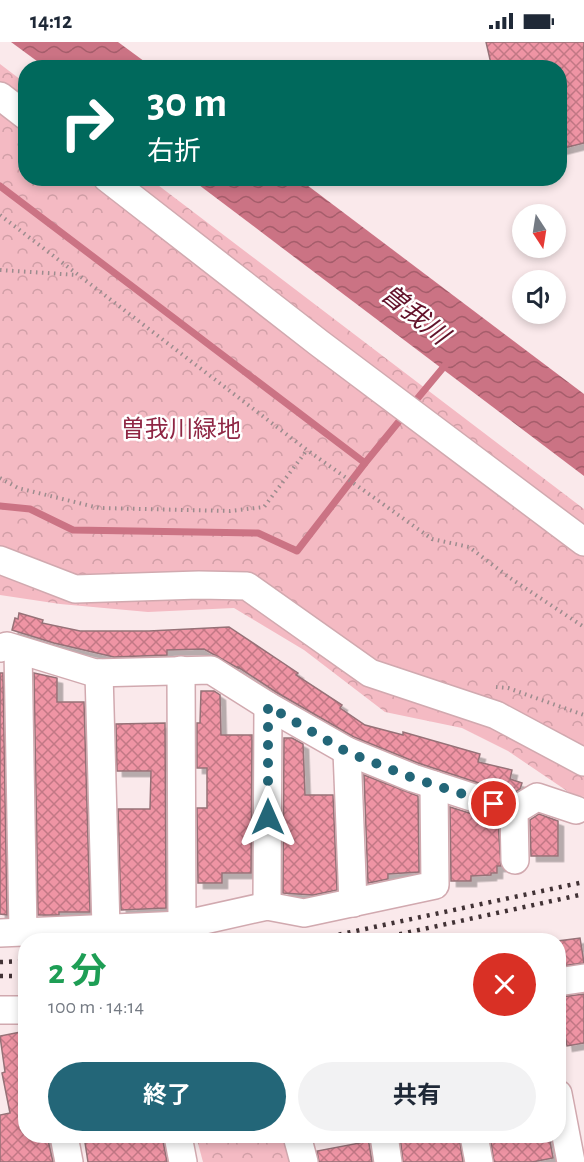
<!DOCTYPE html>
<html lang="ja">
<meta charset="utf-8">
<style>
:root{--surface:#fff;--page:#f2f2f3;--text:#1f2937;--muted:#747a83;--accent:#236678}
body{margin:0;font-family:"Alegreya Sans","Noto Sans JP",sans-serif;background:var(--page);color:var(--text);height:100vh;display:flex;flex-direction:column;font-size:22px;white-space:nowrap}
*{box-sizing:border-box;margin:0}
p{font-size:20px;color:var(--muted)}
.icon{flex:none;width:33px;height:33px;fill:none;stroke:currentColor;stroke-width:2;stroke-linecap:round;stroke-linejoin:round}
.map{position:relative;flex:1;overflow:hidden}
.sheet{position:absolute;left:18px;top:891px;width:548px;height:210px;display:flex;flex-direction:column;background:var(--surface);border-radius:24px;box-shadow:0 3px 9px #0003}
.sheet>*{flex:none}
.top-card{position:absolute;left:18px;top:18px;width:549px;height:126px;border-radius:24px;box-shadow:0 3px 9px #0003;background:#00695c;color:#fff;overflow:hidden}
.needle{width:39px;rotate:168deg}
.fabs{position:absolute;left:512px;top:162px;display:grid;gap:12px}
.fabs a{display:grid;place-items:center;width:54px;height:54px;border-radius:50%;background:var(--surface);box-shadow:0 3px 9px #0003;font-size:30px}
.pin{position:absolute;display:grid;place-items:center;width:51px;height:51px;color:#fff;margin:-26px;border:3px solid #fff;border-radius:50%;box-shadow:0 2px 6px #0007}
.me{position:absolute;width:66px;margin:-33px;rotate:0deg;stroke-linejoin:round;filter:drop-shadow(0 0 4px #0008)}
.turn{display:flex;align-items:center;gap:21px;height:126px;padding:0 30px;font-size:27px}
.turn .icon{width:78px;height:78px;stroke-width:2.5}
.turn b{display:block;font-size:42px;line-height:51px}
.round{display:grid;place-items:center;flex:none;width:63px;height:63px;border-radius:32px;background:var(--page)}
.head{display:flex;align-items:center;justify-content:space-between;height:102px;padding:0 30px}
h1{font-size:36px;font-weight:700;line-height:45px;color:#1e9e55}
.primary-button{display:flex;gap:12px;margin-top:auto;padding:12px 30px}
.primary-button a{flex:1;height:69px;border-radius:36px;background:var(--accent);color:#fff;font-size:24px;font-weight:700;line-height:69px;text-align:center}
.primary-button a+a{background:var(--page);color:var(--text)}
.status{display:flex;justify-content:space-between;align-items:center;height:42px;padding:0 30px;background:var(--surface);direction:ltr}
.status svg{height:16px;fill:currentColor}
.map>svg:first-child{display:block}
</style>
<div class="status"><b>14:12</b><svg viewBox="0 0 49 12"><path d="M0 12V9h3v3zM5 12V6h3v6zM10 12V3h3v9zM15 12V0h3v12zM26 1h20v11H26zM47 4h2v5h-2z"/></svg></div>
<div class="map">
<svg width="584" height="1120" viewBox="0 0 584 1120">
<defs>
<pattern id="park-crowns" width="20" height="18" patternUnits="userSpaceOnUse" patternTransform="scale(1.5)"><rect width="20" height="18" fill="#f4bac3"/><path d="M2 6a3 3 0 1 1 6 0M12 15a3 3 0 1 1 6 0" fill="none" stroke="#d19fa7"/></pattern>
<pattern id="water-waves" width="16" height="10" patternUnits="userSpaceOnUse" patternTransform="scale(1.5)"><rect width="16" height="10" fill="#cb7384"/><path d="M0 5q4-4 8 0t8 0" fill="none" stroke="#a55d6b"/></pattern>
<pattern id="building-cross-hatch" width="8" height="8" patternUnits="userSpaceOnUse" patternTransform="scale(1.5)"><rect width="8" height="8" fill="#ef94a4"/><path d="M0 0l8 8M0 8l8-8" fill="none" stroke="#c27885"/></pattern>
<filter id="shadow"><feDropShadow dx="5.5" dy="5.5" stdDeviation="0" flood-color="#0004"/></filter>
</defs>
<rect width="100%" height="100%" fill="#fae9eb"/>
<g fill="url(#park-crowns)">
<polygon points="0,22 25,41 26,136 150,137 584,467 584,755 570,751 508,709 462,686 385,670 304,608 234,566 148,570 60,562 0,553"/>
<polygon points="196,1094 286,1094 293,1120 203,1120"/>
</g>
<g fill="url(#water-waves)">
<polygon points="11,0 118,0 152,25 45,25"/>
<polygon points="191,137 299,137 584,352 584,434"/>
</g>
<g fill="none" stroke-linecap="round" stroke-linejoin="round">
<g stroke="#cb7384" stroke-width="7">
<polyline points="0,144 365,421 297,509 258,491 73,488 30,467 0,464"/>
<polyline points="412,363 447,321"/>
<polyline points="365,421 405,372"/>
</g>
</g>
<g fill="url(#building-cross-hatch)" stroke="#967177" stroke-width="1.5" filter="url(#shadow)">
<polygon points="486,0 584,0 584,101 560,107 560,26 492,26"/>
<polygon points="19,571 43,578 42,581 80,589 149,589 229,585 298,631 296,633 342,663 340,666 365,683 403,693 403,690 480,712 478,720 512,728 510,737 522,741 520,747 512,752 418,721 354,695 276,650 238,625 238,626 204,607 167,608 167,613 114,615 54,601 12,588 15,576 18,577"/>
<polygon points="0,631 3,631 7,873 0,872"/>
<polygon points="34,631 57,636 57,660 84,660 90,870 59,870 59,873 38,873"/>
<polygon points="201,649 214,649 220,653 221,693 252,693 251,831 222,831 222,841 198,841 197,766 207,766 207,726 197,726 197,681 200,681"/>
<polygon points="165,681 166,866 121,868 118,767 150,767 151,729 117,729 116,682"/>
<polygon points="284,696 292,696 303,702 305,753 333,753 337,848 313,853 283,851"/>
<polygon points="364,733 418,754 419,830 388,832 388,837 368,841"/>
<polygon points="450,765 498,780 501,824 497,824 497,831 491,831 491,833 471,834 471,839 451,839"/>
<polygon points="539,772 558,779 558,814 531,814 530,778"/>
<polygon points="580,896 584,921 561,924 558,899"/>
<polygon points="584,952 584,1001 567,1004 562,974 564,974 561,955"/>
<polygon points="26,989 26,1094 47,1094 53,1120 0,1120 0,1073 10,1071 2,1031 5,1030 0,994"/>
<polygon points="84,1094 162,1094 167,1120 88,1120"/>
<polygon points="400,1094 459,1094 463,1120 403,1120"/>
<polygon points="490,1094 549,1094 553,1116 532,1120 494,1120"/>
<polygon points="368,1096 372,1120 319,1120 317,1109 360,1101 360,1097"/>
</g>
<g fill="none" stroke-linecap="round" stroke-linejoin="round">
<g stroke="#d1a9af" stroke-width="30">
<g id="minor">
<polyline points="0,54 26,74"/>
<polyline points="107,136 319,301 584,500"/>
<polyline points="0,518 75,547 199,543 247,544 370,631 496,673 584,720"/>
<polyline points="0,606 7,604 95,631 211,628 268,664 347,709 413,736 514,769"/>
<polyline points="18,608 23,890"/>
<polyline points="181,628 182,883"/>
<polyline points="99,631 106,886"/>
<polyline points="347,709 353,861"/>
<polyline points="515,818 514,769 537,755 576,768"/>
<polyline points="267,864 268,664"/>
<polyline points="0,891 182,883 267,864 304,871 435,843 434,743"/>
<polyline points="558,940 584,936"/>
<polyline points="0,968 26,968"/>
<polyline points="558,1052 571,1120"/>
<polyline points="64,1094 69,1120"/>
<polyline points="178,1094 183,1120"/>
<polyline points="297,1094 304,1120"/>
<polyline points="384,1094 388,1120"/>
<polyline points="474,1094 479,1120"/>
</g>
</g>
<g stroke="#9c8c8e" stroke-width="4" stroke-dasharray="1.5 4.5" stroke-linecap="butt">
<polyline points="0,173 307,408 432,497 469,505 510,536 584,585"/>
<polyline points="0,228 77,233"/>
<polyline points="0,436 18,446 99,466 230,469 264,465 307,408"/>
<polyline points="496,645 508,646 584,673"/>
</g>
<use href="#minor" stroke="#fff" stroke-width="27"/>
<g stroke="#413235" stroke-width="4.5" stroke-dasharray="3 6" stroke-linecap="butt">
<polyline points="276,898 337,893 584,840"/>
<polyline points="373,898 584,852"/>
<polyline points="0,920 26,919"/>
<polyline points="0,934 26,934"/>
</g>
</g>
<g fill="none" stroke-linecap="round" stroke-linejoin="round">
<polyline stroke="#236678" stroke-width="10" stroke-dasharray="0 18" points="268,775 268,664 347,710 413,736 494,762"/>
</g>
<g text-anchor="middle" stroke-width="5" stroke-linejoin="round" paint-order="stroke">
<g font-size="24" fill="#8f2644" stroke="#fff">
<text x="181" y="395">曽我川緑地</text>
</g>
<g font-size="26" font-style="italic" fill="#63132b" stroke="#fff">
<text transform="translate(415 272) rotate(39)" y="9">曽我川</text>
</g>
</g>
</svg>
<div class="fabs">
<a><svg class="needle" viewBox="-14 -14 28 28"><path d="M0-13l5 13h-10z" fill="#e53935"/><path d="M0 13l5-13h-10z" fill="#747a83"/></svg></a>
<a><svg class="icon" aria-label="sound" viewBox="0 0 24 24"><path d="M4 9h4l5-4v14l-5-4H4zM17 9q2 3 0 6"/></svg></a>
</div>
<div class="pin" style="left:494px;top:762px;background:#d93025"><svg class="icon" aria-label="arrive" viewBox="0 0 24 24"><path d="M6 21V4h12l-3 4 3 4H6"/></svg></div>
<svg class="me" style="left:268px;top:775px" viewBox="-20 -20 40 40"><path d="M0-17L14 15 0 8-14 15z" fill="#236678" stroke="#fff" stroke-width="4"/></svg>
<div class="top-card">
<div class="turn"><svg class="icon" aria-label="right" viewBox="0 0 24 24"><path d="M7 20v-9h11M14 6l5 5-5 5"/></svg><div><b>30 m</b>右折</div></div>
</div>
<section class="sheet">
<div class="head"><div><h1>2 分</h1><p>100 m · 14:14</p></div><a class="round" style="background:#d93025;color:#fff"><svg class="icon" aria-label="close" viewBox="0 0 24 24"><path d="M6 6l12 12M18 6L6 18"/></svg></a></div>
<div class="primary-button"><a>終了</a><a>共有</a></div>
</section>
</div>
